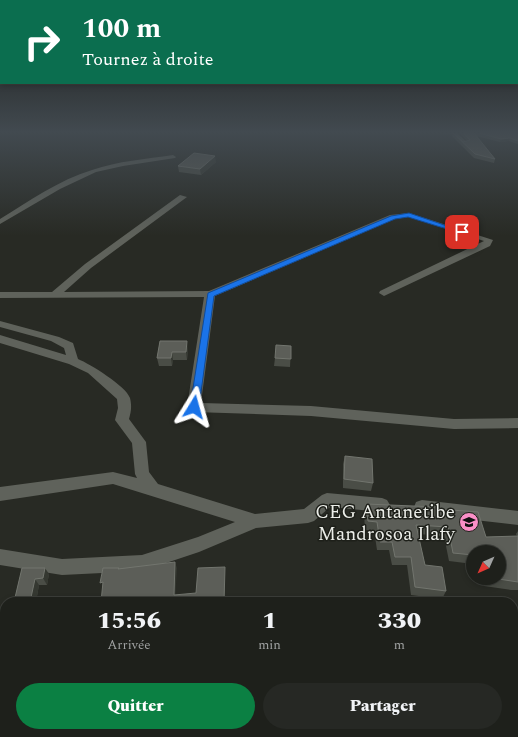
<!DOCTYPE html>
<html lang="fr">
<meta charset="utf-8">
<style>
:root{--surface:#1e201b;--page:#262824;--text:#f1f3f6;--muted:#a1a3a3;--line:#3c3e3a;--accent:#0b8043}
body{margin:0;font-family:Spectral,serif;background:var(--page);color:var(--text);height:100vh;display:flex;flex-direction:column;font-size:15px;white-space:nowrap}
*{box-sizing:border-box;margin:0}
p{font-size:13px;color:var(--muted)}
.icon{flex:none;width:22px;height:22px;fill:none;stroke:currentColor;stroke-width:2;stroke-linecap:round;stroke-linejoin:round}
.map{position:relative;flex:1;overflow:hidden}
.side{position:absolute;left:0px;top:597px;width:518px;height:140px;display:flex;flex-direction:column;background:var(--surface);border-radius:16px 16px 0 0;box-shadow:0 2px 6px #0003,0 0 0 1px var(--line)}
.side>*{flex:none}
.hud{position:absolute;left:0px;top:0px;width:518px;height:84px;box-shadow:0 2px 6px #0003,0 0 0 1px var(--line);background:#0b6e4f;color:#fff;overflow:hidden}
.needle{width:26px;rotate:225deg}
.buttons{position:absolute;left:466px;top:545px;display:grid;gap:8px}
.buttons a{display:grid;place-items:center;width:40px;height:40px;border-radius:50%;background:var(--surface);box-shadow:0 2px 6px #0003,0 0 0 1px var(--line);font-size:20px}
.pin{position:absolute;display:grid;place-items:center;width:34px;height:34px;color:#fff;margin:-17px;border-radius:8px;box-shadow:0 2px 6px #0006}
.me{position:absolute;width:44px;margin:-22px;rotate:8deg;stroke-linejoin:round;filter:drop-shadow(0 0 3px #0008)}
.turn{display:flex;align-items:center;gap:14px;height:84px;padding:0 16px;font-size:18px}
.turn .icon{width:52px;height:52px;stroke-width:2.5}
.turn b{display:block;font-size:28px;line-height:34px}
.eta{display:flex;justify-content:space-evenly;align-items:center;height:68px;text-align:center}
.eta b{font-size:24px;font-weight:800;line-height:28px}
.button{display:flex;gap:8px;margin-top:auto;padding:8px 16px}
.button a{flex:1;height:46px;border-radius:24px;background:var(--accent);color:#fff;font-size:16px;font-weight:800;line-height:46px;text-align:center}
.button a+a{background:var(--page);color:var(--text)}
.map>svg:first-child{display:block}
</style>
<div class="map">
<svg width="518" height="737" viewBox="0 0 518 737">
<rect width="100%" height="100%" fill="#282a24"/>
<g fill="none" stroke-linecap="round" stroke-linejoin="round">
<g fill="#5f625b" fill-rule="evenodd">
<polygon points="451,133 457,133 468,143 463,144"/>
<path d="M173,155L176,157L175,158L123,166L96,172L60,189L0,224V219C29,201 59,180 92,170C118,161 146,159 173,155Z"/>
<polygon points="180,195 187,197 91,268 64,292 209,291 390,215 409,213 493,240 490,246 384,296 379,293 380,291 484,241 409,217 395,219 215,296 201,403 311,406 454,419 518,418 518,428 454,429 311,416 194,412 189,410 187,407 204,297 0,298 0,292 52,292 85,264"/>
<path d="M0,321L59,337L73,343L78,359C90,364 126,386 130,398C132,406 131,412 129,419L146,442L149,472L158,484L255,514L304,509L322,495L327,493L382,498L387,500L390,505L387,510L382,512L330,507L314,521L308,523L256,528L199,552L142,571L62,575L0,565V549L62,559L142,555L198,537L235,522L113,484L0,501V487L113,472L137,478L135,474L132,443L115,420L118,408L117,399L88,373L69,364L0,343V335L66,355L64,348L51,341L0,327Z"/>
<polygon points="422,500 518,511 518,525 422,514 416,512 414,507 416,502"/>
</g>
</g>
<g fill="#4a4d46">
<polygon points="453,133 463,142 467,141 459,133 518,133 518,144 509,141 500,142 476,136 495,159 494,163 474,158 452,136"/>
<polygon points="216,162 201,175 179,172 178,166"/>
<polygon points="160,341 188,349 187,360 173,360 172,366 159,366 157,358"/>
<polygon points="291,346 290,367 274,366 275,358"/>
<polygon points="345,456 373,483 371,491 343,488 343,464"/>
<polygon points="366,504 438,509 486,537 517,536 516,534 518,531 518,590 511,590 484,586 483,578 499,578 499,552 473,552 473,564 449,561 444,536 418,534 425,565 446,591 442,599 411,595 407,565 392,565 389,550 377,550 374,530 365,530 364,512"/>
<polygon points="22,568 49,574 47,585 39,585 36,602 14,602"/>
<polygon points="115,732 136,732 136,737 116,737 115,735"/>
<polygon points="319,732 339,732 340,736 353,737 320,737"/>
<polygon points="506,732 513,732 518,737 504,737"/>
</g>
<g fill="#353831">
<polygon points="443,133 451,133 450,134 443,135"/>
<polygon points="510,138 509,141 500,142 501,139"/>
<polygon points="215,156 216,162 201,175 200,169"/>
<polygon points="187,341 188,349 187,360 186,352"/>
<polygon points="172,352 173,360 172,366 171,358"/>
<polygon points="175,562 177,568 175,601 174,595"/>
<polygon points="225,567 225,602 224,602"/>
<polygon points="45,568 49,574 47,585 43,578"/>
<polygon points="35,579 39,585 36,602 30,602"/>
<polygon points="5,679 5,690 0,697 0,686"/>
<polygon points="69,732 75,732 73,737 68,737"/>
<polygon points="133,732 136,732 136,737"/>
<polygon points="225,732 225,735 221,737 215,737"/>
</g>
<g fill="#5c5e58" stroke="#72756e">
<polygon points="453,133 463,142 470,140 463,133 474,133 495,159 475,154"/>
<polygon points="479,133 518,133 518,141 510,138 501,139"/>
<polygon points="194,153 215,156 200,169 178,166"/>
<polygon points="160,341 187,341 186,352 172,352 171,358 157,358"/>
<polygon points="276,345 291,346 291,359 275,358"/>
<polygon points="345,456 372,459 373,483 344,479"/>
<polygon points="366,504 437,507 438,509 478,512 486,537 518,536 518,582 492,578 499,578 499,552 473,552 473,555 453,553 448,527 416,525 425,565 442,567 446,591 415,587 411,557 395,557 392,542 380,542 377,522 368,521"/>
<polygon points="175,562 174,595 196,593 198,568 225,567 224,602 101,602 103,582 100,583 103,568 119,568 118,569"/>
<polygon points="22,568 45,568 43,578 35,579 30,602 14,602"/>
<polygon points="0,676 5,679 0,686"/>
<polygon points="513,709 518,712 518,737 508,737 509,732 513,732"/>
<polygon points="56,732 69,732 68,737 54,737"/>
<polygon points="115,732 133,732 115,735"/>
<polygon points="194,732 225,732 215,737 195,737"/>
<polygon points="264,732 286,732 287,737 265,737"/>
<polygon points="321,732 339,732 340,736 352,732 353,737 322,737"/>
</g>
<linearGradient id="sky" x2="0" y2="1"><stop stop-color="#161714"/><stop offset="0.56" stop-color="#424a50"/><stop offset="1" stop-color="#424a50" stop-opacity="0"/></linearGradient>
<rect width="518" height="236" fill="url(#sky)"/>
<polygon fill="#1a73e8" stroke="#114b97" points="409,213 465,232 460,233 408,217 395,219 214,296 199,407 198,410 191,410 190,407 208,293 391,216"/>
<defs>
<g id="school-disc" transform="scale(1)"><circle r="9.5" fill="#fa8fc7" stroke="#1e201a"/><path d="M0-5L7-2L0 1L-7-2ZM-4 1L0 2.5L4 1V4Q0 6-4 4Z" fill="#111"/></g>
</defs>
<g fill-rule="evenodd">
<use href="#school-disc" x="469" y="522"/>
</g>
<g text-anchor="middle" stroke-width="3" stroke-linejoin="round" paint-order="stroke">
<g font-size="19" fill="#eceee9" stroke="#1e201a" text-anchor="end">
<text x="455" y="518">CEG Antanetibe<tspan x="455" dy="22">Mandrosoa Ilafy</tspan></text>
</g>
</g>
</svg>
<div class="buttons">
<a><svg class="needle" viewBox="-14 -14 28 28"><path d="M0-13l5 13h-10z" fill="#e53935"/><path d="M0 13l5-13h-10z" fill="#a1a3a3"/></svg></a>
</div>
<div class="pin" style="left:462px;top:232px;background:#d93025"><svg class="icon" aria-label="arrive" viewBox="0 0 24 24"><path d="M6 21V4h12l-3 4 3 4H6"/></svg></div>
<svg class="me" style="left:194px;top:407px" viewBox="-20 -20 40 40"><path d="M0-17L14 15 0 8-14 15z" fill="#1a73e8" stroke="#fff" stroke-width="4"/></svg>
<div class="hud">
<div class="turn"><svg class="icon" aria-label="right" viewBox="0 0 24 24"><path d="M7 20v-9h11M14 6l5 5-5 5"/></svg><div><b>100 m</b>Tournez à droite</div></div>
</div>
<section class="side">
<div class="eta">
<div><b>15:56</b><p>Arrivée</p></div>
<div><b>1</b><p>min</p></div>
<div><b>330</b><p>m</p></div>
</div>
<div class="button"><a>Quitter</a><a>Partager</a></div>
</section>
</div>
